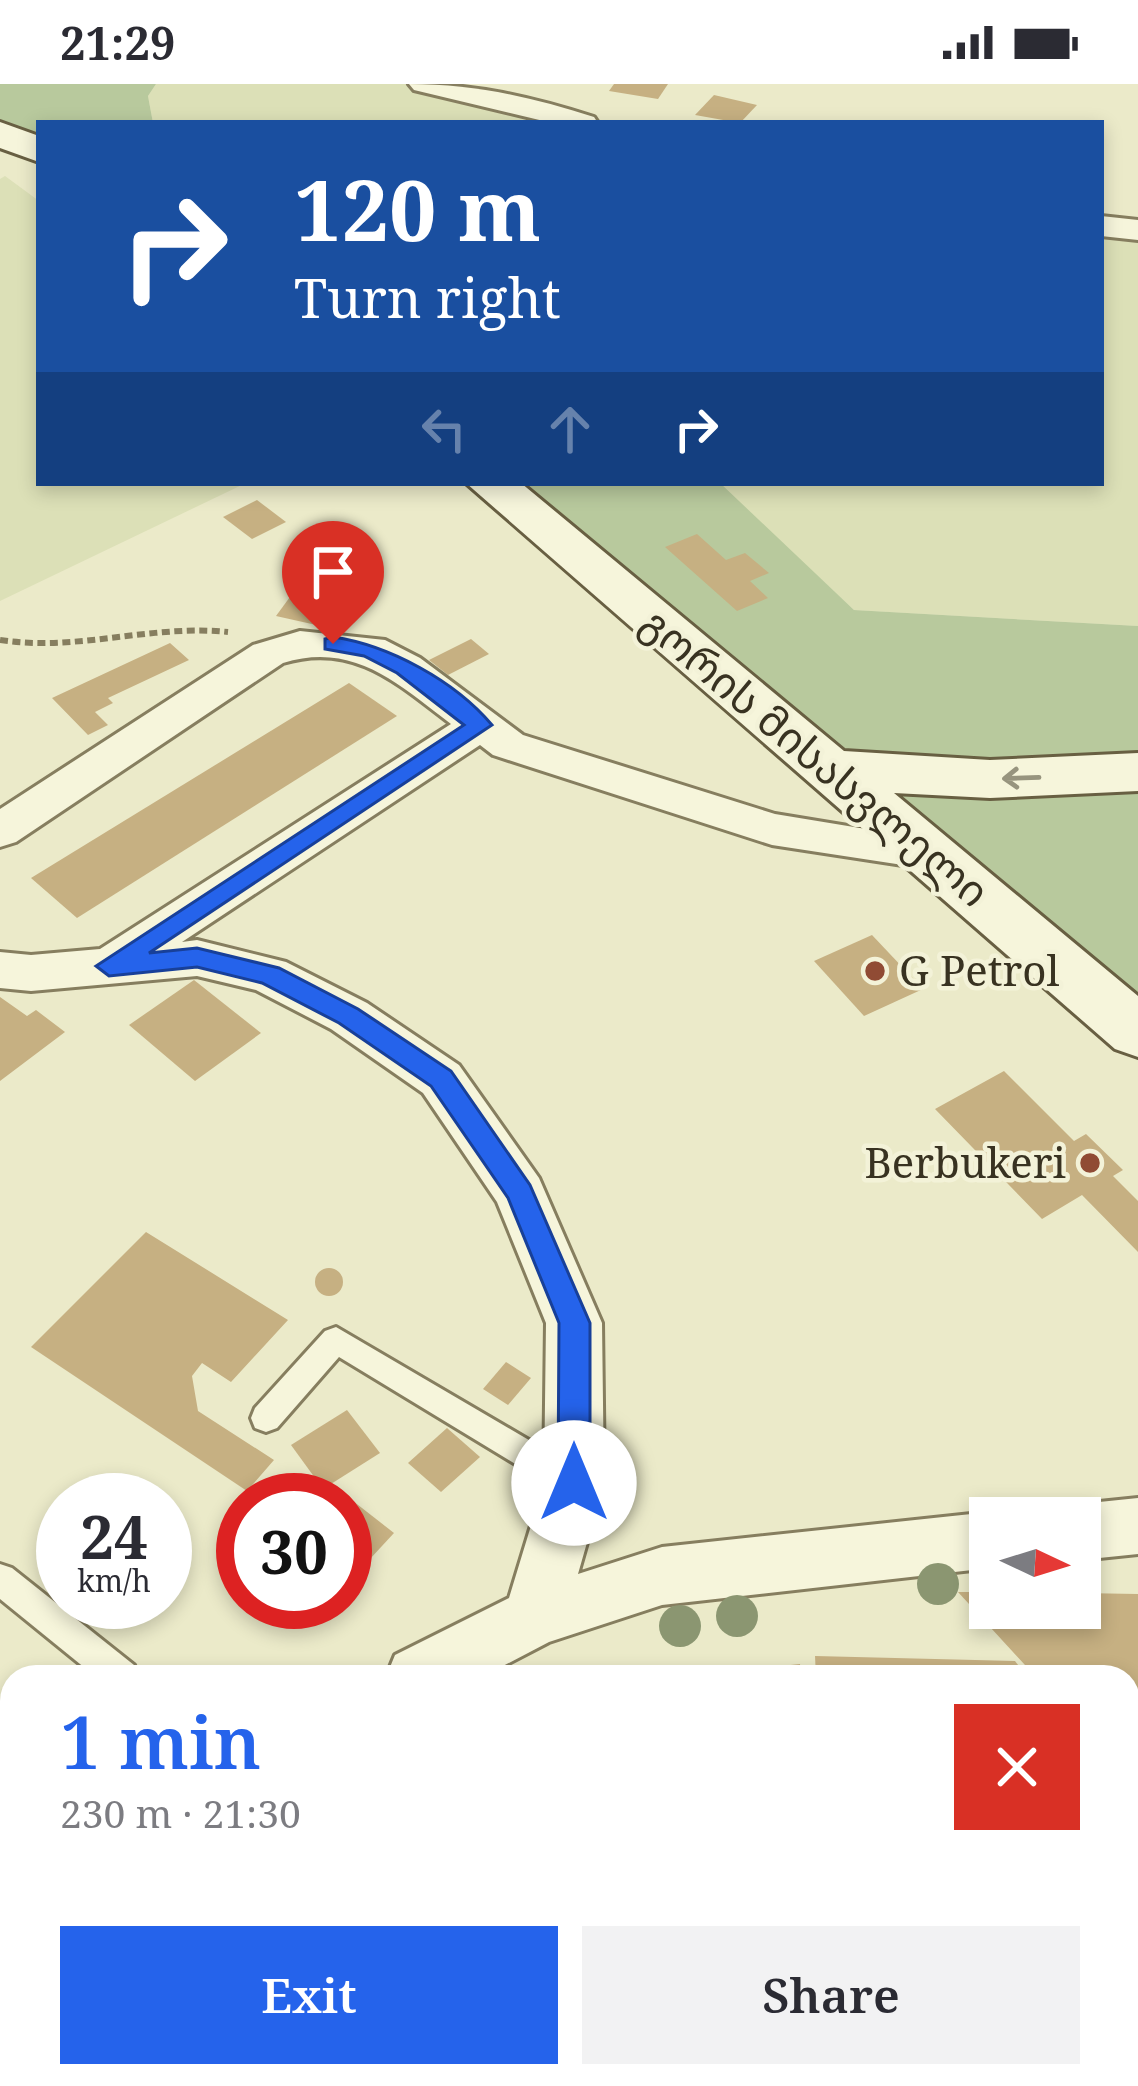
<!DOCTYPE html>
<meta charset="utf-8">
<style>
:root{--surface:#fff;--page:#f2f2f3;--text:#2b2b33;--muted:#7c7c81;--accent:#2563eb}
body{margin:0;font-family:"Noto Serif","Noto Sans Georgian",serif;background:var(--page);color:var(--text);height:100vh;display:flex;flex-direction:column;font-size:45px;white-space:nowrap}
*{box-sizing:border-box;margin:0}
p{font-size:39px;color:var(--muted)}
.icon{flex:none;width:66px;height:66px;fill:none;stroke:currentColor;stroke-width:2;stroke-linecap:round;stroke-linejoin:round}
.map{position:relative;flex:1;overflow:hidden}
.details{position:absolute;left:0px;top:1581px;width:1140px;height:423px;display:flex;flex-direction:column;background:var(--surface);border-radius:36px 36px 0 0;box-shadow:0 6px 18px #0003}
.details>*{flex:none}
.guide{position:absolute;left:36px;top:36px;width:1068px;height:366px;border-radius:0px;box-shadow:0 6px 18px #0003;background:#1a4fa0;color:#fff;overflow:hidden}
.needle{width:78px;rotate:94deg}
.controls{position:absolute;left:969px;top:1413px;display:grid;gap:24px}
.controls a{display:grid;place-items:center;width:132px;height:132px;border-radius:0px;background:var(--surface);box-shadow:0 6px 18px #0003;font-size:60px}
.speed{position:absolute;left:36px;top:1389px;display:flex;gap:24px;font-size:60px;font-weight:700;text-align:center}
.speed>*{display:grid;place-content:center;width:156px;height:156px;border-radius:50%;background:var(--surface);box-shadow:0 6px 18px #0003;line-height:1}
.speed small{font-size:30px;font-weight:400}
.speed .limit{border:18px solid #d22;background:#fff;color:#111}
.pin{position:absolute;display:grid;place-items:center;width:102px;height:102px;color:#fff;margin:-123px -51px;border-radius:50% 50% 50% 0;rotate:-45deg;box-shadow:0 0 12px #0007}
.pin .icon{rotate:45deg}
.me{position:absolute;width:132px;margin:-66px;rotate:0deg;stroke-linejoin:round;filter:drop-shadow(0 0 9px #0008)}
.turn{display:flex;align-items:center;gap:42px;height:252px;padding:0 60px;font-size:54px}
.turn .icon{width:156px;height:156px;stroke-width:2.5}
.turn b{display:block;font-size:84px;line-height:102px}
.lanes{display:flex;align-items:center;height:114px;padding:0 60px;background:#0003;justify-content:center;gap:60px;direction:ltr}
.lanes .off{opacity:.35}
.round{display:grid;place-items:center;flex:none;width:126px;height:126px;border-radius:0px;background:var(--page)}
.overview{display:flex;align-items:center;justify-content:space-between;height:204px;padding:0 60px}
h1{font-size:72px;font-weight:600;line-height:90px;color:var(--accent)}
.primary-button{display:flex;gap:24px;margin-top:auto;padding:24px 60px}
.primary-button a{flex:1;height:138px;border-radius:0px;background:var(--accent);color:#fff;font-size:48px;font-weight:600;line-height:138px;text-align:center}
.primary-button a+a{background:var(--page);color:var(--text)}
.status{display:flex;justify-content:space-between;align-items:center;height:84px;padding:0 60px;background:var(--surface);direction:ltr}
.status svg{height:33px;fill:currentColor}
.map>svg:first-child{display:block}
</style>
<div class="status"><b>21:29</b><svg viewBox="0 0 49 12"><path d="M0 12V9h3v3zM5 12V6h3v6zM10 12V3h3v9zM15 12V0h3v12zM26 1h20v11H26zM47 4h2v5h-2z"/></svg></div>
<div class="map">
<svg width="1138" height="2002" viewBox="0 0 1138 2002">
<rect width="100%" height="100%" fill="#ebeac9"/>
<g fill="#dce0b7">
<polygon points="156,0 424,0 598,39 153,39 148,12"/>
<polygon points="5,92 39,117 39,399 246,399 0,517 0,95"/>
<polygon points="1101,136 1138,141 1138,542 854,526 719,400 1101,399"/>
</g>
<g fill="#b8c99d">
<polygon points="0,0 156,0 148,12 153,39 39,39 39,66 0,50"/>
<polygon points="491,399 720,399 854,526 1138,542 1138,948"/>
</g>
<g fill="#c6b082">
<polygon points="614,0 668,0 658,15 609,7"/>
<polygon points="714,11 757,21 740,39 695,31"/>
<polygon points="257,416 286,438 252,455 223,433"/>
<polygon points="697,450 726,476 745,469 769,489 750,497 768,514 737,527 665,463"/>
<polygon points="298,502 364,516 343,547 276,532"/>
<polygon points="471,555 489,570 448,591 429,576"/>
<polygon points="170,559 189,576 108,614 113,619 95,628 108,641 88,651 52,614"/>
<polygon points="349,599 397,632 77,834 31,794"/>
<polygon points="872,851 923,905 864,932 814,877"/>
<polygon points="194,896 261,949 195,997 129,941"/>
<polygon points="0,913 27,932 36,926 65,948 0,997"/>
<polygon points="1004,987 1074,1057 1086,1050 1123,1086 1113,1092 1138,1117 1138,1168 1082,1111 1042,1135 935,1025"/>
<polygon points="146,1148 288,1236 231,1298 202,1279 192,1292 198,1327 274,1376 247,1407 31,1263"/>
<circle cx="329" cy="1198" r="14"/>
<polygon points="506,1278 531,1294 508,1321 483,1305"/>
<polygon points="347,1326 380,1369 323,1405 291,1361"/>
<polygon points="447,1344 480,1373 441,1408 408,1379"/>
<polygon points="353,1417 394,1449 345,1502 345,1425"/>
<polygon points="958,1508 990,1508 990,1524 1080,1524 1080,1509 1138,1510 1138,1704 1128,1693 1128,1593 1036,1593"/>
<polygon points="815,1572 1015,1577 1027,1593 816,1593"/>
<polygon points="800,1580 802,1593 705,1593 705,1590"/>
<polygon points="1128,1722 1138,1734 1138,1903 1128,1912"/>
<polygon points="428,1992 572,1992 584,2002 421,2002"/>
<polygon points="901,1992 992,1992 984,2002 911,2002"/>
</g>
<g fill="none" stroke-linecap="round" stroke-linejoin="round">
<g stroke="#867e5f" stroke-width="6">
<g id="service">
<polygon points="336,1243 585,1389 590,1399 585,1409 574,1413 563,1409 339,1273 277,1344 266,1348 255,1344 251,1334 255,1324 325,1247"/>
<polygon points="0,1480 12,1484 134,1581 139,1593 96,1593 0,1515"/>
<polygon points="235,1992 279,1992 283,2002 239,2002"/>
<polygon points="316,1992 358,1992 354,2002 312,2002"/>
<polygon points="650,1992 696,1992 700,2002 654,2002"/>
</g>
</g>
<g stroke="#867e5f" stroke-width="6">
<g id="minor">
<path d="M409,0C475,0 531,13 594,33L598,39H552L414,6Z"/>
<polygon points="1101,132 1138,136 1138,156 1101,152"/>
<path d="M300,547L385,556L420,574L523,651L775,730L945,758L952,769L945,780L929,785L772,761L493,671L480,661L182,858L197,856L286,878L367,919L459,981L539,1094L602,1239L604,1399L578,1490L662,1463L990,1428L1006,1434H990V1484L662,1521L549,1558L482,1593H386L395,1571L509,1514L544,1399L546,1239L497,1118L423,1009L331,945L256,906L197,892L31,907L0,904V868L31,871L100,865L451,640C398,600 354,557 283,579L16,758L0,763V725L253,561Z"/>
<polygon points="1138,1414 1138,1470 1080,1476 1080,1434 1056,1434 1059,1428 1080,1420"/>
<polygon points="12,1973 12,1992 80,1992 76,2002 0,2002"/>
</g>
</g>
<g stroke="#685f42" stroke-width="6">
<g id="secondary">
<polygon points="0,38 39,52 39,78 0,64"/>
<polygon points="466,399 521,399 844,667 990,676 1138,669 1138,707 990,714 894,709 1138,912 1138,973 1115,965"/>
</g>
</g>
<path stroke="#867e5f" stroke-width="6" stroke-dasharray="8 4.5" stroke-linecap="butt" d="M0,556C78,568 151,540 228,548"/>
<use href="#service" fill="#f6f5db" fill-rule="evenodd"/>
<use href="#minor" fill="#f6f5db" fill-rule="evenodd"/>
<use href="#secondary" fill="#f6f5db" fill-rule="evenodd"/>
</g>
<g fill="#8b9671">
<circle cx="938" cy="1500" r="21"/>
<circle cx="737" cy="1532" r="21"/>
<circle cx="680" cy="1542" r="21"/>
</g>
<defs><path id="oneway-shaft" d="M-6 0H5M1.5-3L5.5 0L1.5 3" fill="none" stroke-width="1.6" stroke-linecap="round" stroke-linejoin="round" transform="scale(3)"/></defs>
<use stroke="#97947e" href="#oneway-shaft" transform="translate(1021 694) rotate(178)"/>
<path fill="#2563eb" stroke="#184099" stroke-width="3" d="M333,553C389,561 455,597 492,641L149,869L197,864L279,884L358,925L451,987L530,1101L590,1239V1399L585,1409L574,1414L562,1409L558,1399L559,1239L508,1114L431,1002L339,939L262,899L197,883L109,892L96,882L464,641L397,589L364,572L325,565V555Z"/>
<g fill="#904b34" stroke="#f3f2d8" stroke-width="4.5">
<circle cx="875" cy="887" r="12"/>
<circle cx="1090" cy="1079" r="12"/>
</g>
<g text-anchor="middle" stroke-width="9" stroke-linejoin="round" paint-order="stroke">
<g font-size="42" fill="#383221" stroke="#f3f2d8">
<text transform="translate(815 673) rotate(40)" y="15">გორის მისასვლელი</text>
</g>
<g font-size="42" fill="#383221" stroke="#f3f2d8" text-anchor="start">
<text x="899" y="902">G Petrol</text>
<text x="1066" y="1094" text-anchor="end">Berbukeri</text>
</g>
</g>
</svg>
<div class="controls">
<a><svg class="needle" viewBox="-14 -14 28 28"><path d="M0-13l5 13h-10z" fill="#e53935"/><path d="M0 13l5-13h-10z" fill="#7c7c81"/></svg></a>
</div>
<div class="speed"><div>24<small>km/h</small></div><div class="limit">30</div></div>
<div class="pin" style="left:333px;top:560px;background:#d93025"><svg class="icon" aria-label="arrive" viewBox="0 0 24 24"><path d="M6 21V4h12l-3 4 3 4H6"/></svg></div>
<svg class="me" style="left:574px;top:1399px" viewBox="-20 -20 40 40"><circle r="19" fill="#fff"/><path d="M0-13L10 11 0 6-10 11z" fill="#2563eb"/></svg>
<div class="guide">
<div class="turn"><svg class="icon" aria-label="right" viewBox="0 0 24 24"><path d="M7 20v-9h11M14 6l5 5-5 5"/></svg><div><b>120 m</b>Turn right</div></div>
<div class="lanes"><svg class="icon off" aria-label="left" viewBox="0 0 24 24"><path d="M17 20v-9H6M10 6l-5 5 5 5"/></svg><svg class="icon off" aria-label="ahead" viewBox="0 0 24 24"><path d="M12 20V5M6 11l6-6 6 6"/></svg><svg class="icon" aria-label="right" viewBox="0 0 24 24"><path d="M7 20v-9h11M14 6l5 5-5 5"/></svg></div>
</div>
<section class="details">
<div class="overview"><div><h1>1 min</h1><p>230 m · 21:30</p></div><a class="round" style="background:#d93025;color:#fff"><svg class="icon" aria-label="close" viewBox="0 0 24 24"><path d="M6 6l12 12M18 6L6 18"/></svg></a></div>
<div class="primary-button"><a>Exit</a><a>Share</a></div>
</section>
</div>
